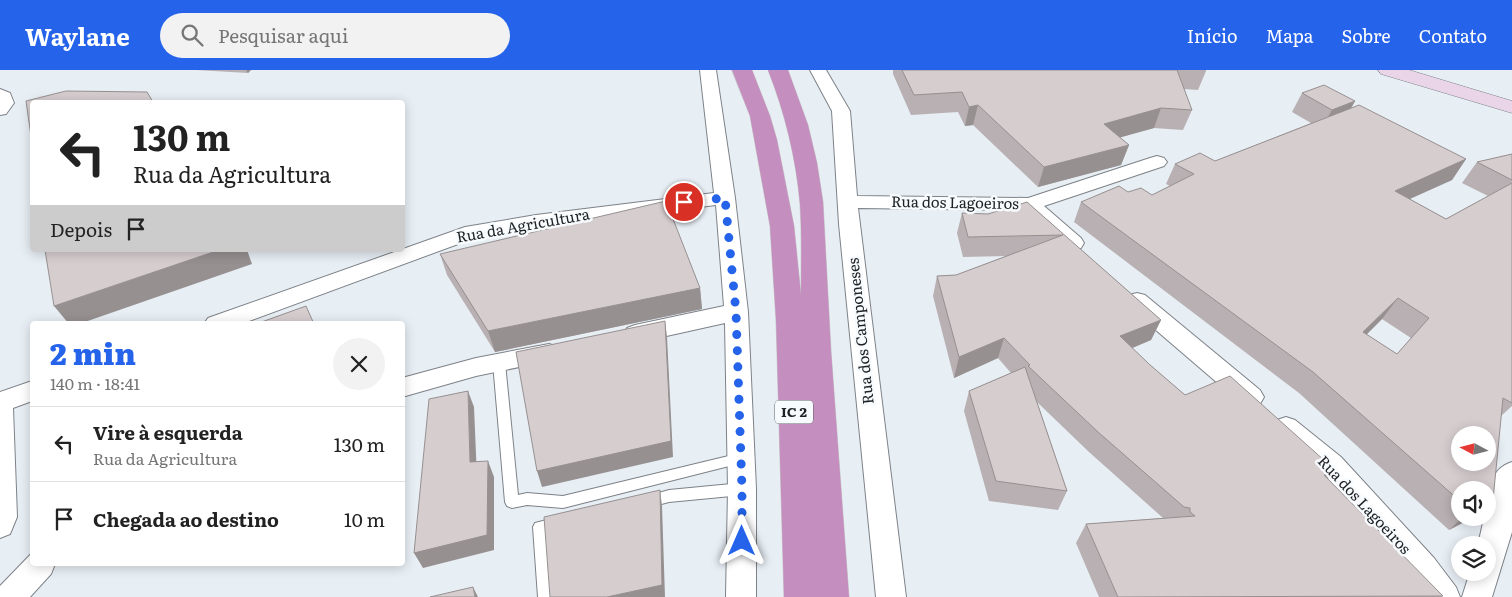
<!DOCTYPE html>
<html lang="pt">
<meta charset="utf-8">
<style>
:root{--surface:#fff;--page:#f2f2f2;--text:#222;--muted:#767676;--line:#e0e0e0;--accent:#2563eb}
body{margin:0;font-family:Literata,serif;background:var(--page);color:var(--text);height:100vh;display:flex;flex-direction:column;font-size:19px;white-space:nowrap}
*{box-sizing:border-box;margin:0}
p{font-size:16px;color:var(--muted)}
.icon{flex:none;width:28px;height:28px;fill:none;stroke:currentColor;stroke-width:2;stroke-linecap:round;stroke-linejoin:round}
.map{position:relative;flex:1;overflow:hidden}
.side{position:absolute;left:30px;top:251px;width:375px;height:245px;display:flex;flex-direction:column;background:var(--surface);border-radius:5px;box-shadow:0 2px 12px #0003}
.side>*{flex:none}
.hud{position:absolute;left:30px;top:30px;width:375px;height:152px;border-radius:5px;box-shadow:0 2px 12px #0003;background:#fff;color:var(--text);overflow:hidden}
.needle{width:32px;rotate:277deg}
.tools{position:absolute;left:1451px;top:356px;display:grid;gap:10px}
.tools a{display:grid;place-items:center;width:45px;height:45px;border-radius:50%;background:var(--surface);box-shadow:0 2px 12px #0003;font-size:25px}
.pin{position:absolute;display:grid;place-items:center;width:42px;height:42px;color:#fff;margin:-21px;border:2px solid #fff;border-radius:50%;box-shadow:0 1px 5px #0007}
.me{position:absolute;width:55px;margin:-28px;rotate:0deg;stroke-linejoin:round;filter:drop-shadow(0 0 4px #0008)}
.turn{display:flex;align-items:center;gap:18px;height:105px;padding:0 20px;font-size:22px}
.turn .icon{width:65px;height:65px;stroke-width:2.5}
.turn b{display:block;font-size:35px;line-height:42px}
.then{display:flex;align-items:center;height:48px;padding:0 20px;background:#0003;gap:10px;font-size:19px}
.round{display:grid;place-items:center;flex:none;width:52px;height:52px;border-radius:26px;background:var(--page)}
.headline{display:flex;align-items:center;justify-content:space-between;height:85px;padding:0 20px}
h1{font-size:30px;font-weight:800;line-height:38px;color:var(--accent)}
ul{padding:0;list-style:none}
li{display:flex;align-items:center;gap:15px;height:75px;padding:0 20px;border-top:1px solid var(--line)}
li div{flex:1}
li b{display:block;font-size:19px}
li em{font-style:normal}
header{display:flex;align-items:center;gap:30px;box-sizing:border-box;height:70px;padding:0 25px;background:var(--accent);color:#fff}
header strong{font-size:24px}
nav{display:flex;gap:28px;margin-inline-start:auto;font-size:18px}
.search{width:350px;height:45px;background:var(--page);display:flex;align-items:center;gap:12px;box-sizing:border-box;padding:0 18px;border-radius:28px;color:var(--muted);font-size:19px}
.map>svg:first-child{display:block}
</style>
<header>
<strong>Waylane</strong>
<div class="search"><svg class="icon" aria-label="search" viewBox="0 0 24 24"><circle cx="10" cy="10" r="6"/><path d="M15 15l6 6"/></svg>Pesquisar aqui</div>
<nav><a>Início</a><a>Mapa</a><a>Sobre</a><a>Contato</a></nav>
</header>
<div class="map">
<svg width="1512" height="527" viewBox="0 0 1512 527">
<rect width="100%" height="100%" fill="#e7eef4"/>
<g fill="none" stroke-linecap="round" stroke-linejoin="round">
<g stroke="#7d8288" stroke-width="2">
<g id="service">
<polygon points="499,289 503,290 505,293 518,425 527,423 563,426 741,383 746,384 747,388 746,392 741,393 563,438 527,435 512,438 507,436 505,432 493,293 495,290"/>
<polygon points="742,413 747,415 749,419 747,423 742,425 669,432 646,438 641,436 639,432 641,428 669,420"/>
<polygon points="558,447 563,449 565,453 563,457 547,461 552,527 538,527 533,457 535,453"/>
</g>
</g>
<g stroke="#7d8288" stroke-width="2">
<g id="minor">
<polygon points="700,0 716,0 735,128 748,242 756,419 756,527 726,527 728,419 725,253 635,273 627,270 623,264 627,258 635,255 724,236 716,135 536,157 469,170 241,254 204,254 208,248 465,157 536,145 714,123"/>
<polygon points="810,0 826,0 850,41 857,126 1028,128 1150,88 1157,86 1164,88 1167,92 1164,96 1044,136 1081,168 1084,173 1081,178 1073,180 1065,178 1025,140 858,138 906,527 876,527 839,154 832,41"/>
<polygon points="0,19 10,23 14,33 6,44 0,45"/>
<polygon points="1137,223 1145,225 1260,320 1264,327 1260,334 1251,337 1242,334 1129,237 1126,231 1129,225"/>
<polygon points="549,274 558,277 561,283 558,289 476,306 402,327 402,308 476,288"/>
<polygon points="32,311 32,331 13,338 17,447 10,464 0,468 0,322"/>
<polygon points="1286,347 1295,350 1341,387 1434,488 1456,517 1460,527 1427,527 1412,508 1321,403 1277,364 1273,357 1277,350"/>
<path d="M1512,392V462L1492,527H1462L1470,502H1488V475H1478L1484,448H1488C1488,425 1487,400 1512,392Z"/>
<polygon points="32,483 32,494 55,494 51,504 30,527 0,527 0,516"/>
</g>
</g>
<g stroke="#7d8288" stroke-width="1">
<polygon id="secondary" points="1378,0 1409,0 1512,31 1512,43 1381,4"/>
</g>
<g stroke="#c9caca" stroke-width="1">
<path id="trunk" d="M732,0H752L770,46L777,70L794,156L801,225C801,195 802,164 800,134C796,88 785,43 768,0H788L808,55L817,93L823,132L831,281L849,527H784L776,250L770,156L750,46Z"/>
</g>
<use href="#service" fill="#fff" fill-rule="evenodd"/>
<use href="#minor" fill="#fff" fill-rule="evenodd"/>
<use href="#secondary" fill="#e9d5e7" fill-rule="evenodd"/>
<use href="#trunk" fill="#c48ebf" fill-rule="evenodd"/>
</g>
<g fill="#b8b0b2" fill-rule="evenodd">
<polygon points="196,0 251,0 248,3"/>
<polygon points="893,0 1206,0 1206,1 1198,20 1184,19 1192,40 1183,60 1154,58 1120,67 1129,75 1121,95 1038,117 973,55 965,56 958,42 911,45 893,4"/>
<path d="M1302,23L1355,31L1351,38L1466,89L1452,110L1409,129L1446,149L1488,126L1462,113L1477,92L1512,84V336L1501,346L1460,420V448H1472L1449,460L1299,323L1074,152L1081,132L1128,122L1152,125L1170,116L1166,114L1175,94L1215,91L1311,53L1292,42ZM1382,249L1411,268L1397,284L1366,265Z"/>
<polygon points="1027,132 1161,250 1151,270 1132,278 1149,294 1185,325 1335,400 1328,409 1442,527 1099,527 1076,473 1086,454 1163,448 1089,382 1037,332 1067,421 1058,440 989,431 964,341 969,321 1011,303 998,288 954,308 933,226 937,206 956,205 1006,186 963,187 957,163 962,143 988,144"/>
<polygon points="440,184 700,218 702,239 495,282 447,205"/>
</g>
<g fill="#969091">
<polygon points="246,0 251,0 248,3"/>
<polygon points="1355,31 1344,51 1321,59 1332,40"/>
<polygon points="978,35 973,55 965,56 969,37"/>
<polygon points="1161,38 1154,58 1097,74 1104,54"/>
<polygon points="1129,75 1121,95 1038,117 1044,97"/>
<polygon points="1466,89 1452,110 1381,142 1395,121"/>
<polygon points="219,180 247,180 252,194 79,254 69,254 54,236"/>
<polygon points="700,218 702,239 495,282 488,261"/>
<polygon points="1398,228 1382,249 1348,283 1363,262"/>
<polygon points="1161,250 1151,270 1111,287 1120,266"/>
<polygon points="665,251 667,267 673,387 542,417 537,401"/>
<polygon points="1004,268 998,288 954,308 959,287"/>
<polygon points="468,321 474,337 477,408 470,392"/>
<polygon points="488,391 494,407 494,480 423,498 414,483"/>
<polygon points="1335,400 1318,420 1324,405"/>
<polygon points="660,420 662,436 665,527 607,527"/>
<polygon points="1462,448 1472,448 1449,460"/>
<polygon points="473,517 478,527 475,527"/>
</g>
<g fill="#d6cdcf" stroke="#969091" fill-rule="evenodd">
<polygon points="902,0 1177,0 1192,40 1161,38 1104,54 1129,75 1044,97 978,35 969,37 962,22 914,25"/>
<polygon points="1324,15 1355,31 1332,40 1302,23"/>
<polygon points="66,21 147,22 153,32 32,32 32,73 26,31"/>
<path d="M1359,35L1466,89L1395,121L1446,149L1512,113V333L1503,328L1493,430L1488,432V420H1460V431L1313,302L1081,132L1119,116L1128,122L1141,118L1152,125L1194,104L1175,94L1200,83L1215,91ZM1398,228L1429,248L1397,284L1363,262ZM1460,365H1488V392H1460Z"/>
<polygon points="1512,84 1512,110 1477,92"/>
<polygon points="666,131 700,218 488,261 440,184"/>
<polygon points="1027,132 1161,250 1120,266 1149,294 1185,325 1230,306 1335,400 1324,405 1443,526 1118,527 1086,454 1195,446 1190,442 1190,438 1184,437 1098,362 1028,296 1030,295 1004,268 959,287 937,206 956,205 1063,165 968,167 962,143 988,144"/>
<polygon points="45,180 219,180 54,236"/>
<polygon points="306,236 314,254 256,254"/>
<polygon points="665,251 671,371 537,401 516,282"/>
<polygon points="1025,297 1067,421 996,411 969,321"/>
<polygon points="468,321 470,392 488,391 487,465 414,483 429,329"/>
<polygon points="660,420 662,515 607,527 550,527 544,447"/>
<polygon points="473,517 475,527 430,527"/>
</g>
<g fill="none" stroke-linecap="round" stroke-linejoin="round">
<polyline stroke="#2563eb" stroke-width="9" stroke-dasharray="0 16.2" points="684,132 725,128 736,242 742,419 742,471"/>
</g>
<g text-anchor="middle" stroke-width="5" stroke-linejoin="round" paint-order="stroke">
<rect fill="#f7fbfe" stroke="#5f6265" stroke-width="1" x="775" y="330.5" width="38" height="23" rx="4"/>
<g font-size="14" font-weight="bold" fill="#1e2123">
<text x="794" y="347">IC 2</text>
</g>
<g font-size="15" fill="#1e2123" stroke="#f7fbfe">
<text transform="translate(955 133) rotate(1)" y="5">Rua dos Lagoeiros</text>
<text transform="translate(523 156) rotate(-10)" y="5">Rua da Agricultura</text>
<text transform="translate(861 261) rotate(-96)" y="5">Rua dos Camponeses</text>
<text transform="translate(1364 435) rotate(47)" y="5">Rua dos Lagoeiros</text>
</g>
</g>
</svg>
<div class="tools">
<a><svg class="needle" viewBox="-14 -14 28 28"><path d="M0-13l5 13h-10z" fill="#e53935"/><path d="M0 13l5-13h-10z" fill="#767676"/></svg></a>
<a><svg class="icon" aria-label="sound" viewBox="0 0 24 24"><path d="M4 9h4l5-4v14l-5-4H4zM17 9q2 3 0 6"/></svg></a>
<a><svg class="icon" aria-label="layers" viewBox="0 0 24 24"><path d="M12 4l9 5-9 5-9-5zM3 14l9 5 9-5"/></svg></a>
</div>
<div class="pin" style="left:684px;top:132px;background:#d93025"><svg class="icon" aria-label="arrive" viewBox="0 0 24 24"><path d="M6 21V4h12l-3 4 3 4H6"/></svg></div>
<svg class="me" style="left:742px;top:471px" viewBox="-20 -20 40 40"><path d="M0-17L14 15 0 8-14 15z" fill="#2563eb" stroke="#fff" stroke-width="4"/></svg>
<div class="hud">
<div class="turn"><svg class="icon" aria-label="left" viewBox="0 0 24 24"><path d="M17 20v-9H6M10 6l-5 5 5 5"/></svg><div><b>130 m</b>Rua da Agricultura</div></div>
<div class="then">Depois<svg class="icon" aria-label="arrive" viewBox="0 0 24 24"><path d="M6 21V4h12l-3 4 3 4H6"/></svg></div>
</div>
<section class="side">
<div class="headline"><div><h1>2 min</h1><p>140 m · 18:41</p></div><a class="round"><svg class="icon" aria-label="close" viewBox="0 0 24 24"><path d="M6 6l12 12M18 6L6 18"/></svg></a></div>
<ul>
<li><svg class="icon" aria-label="left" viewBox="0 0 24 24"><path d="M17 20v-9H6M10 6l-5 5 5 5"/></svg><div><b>Vire à esquerda</b><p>Rua da Agricultura</p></div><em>130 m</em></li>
<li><svg class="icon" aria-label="arrive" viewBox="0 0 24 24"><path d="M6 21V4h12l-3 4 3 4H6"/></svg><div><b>Chegada ao destino</b></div><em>10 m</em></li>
</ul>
</section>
</div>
